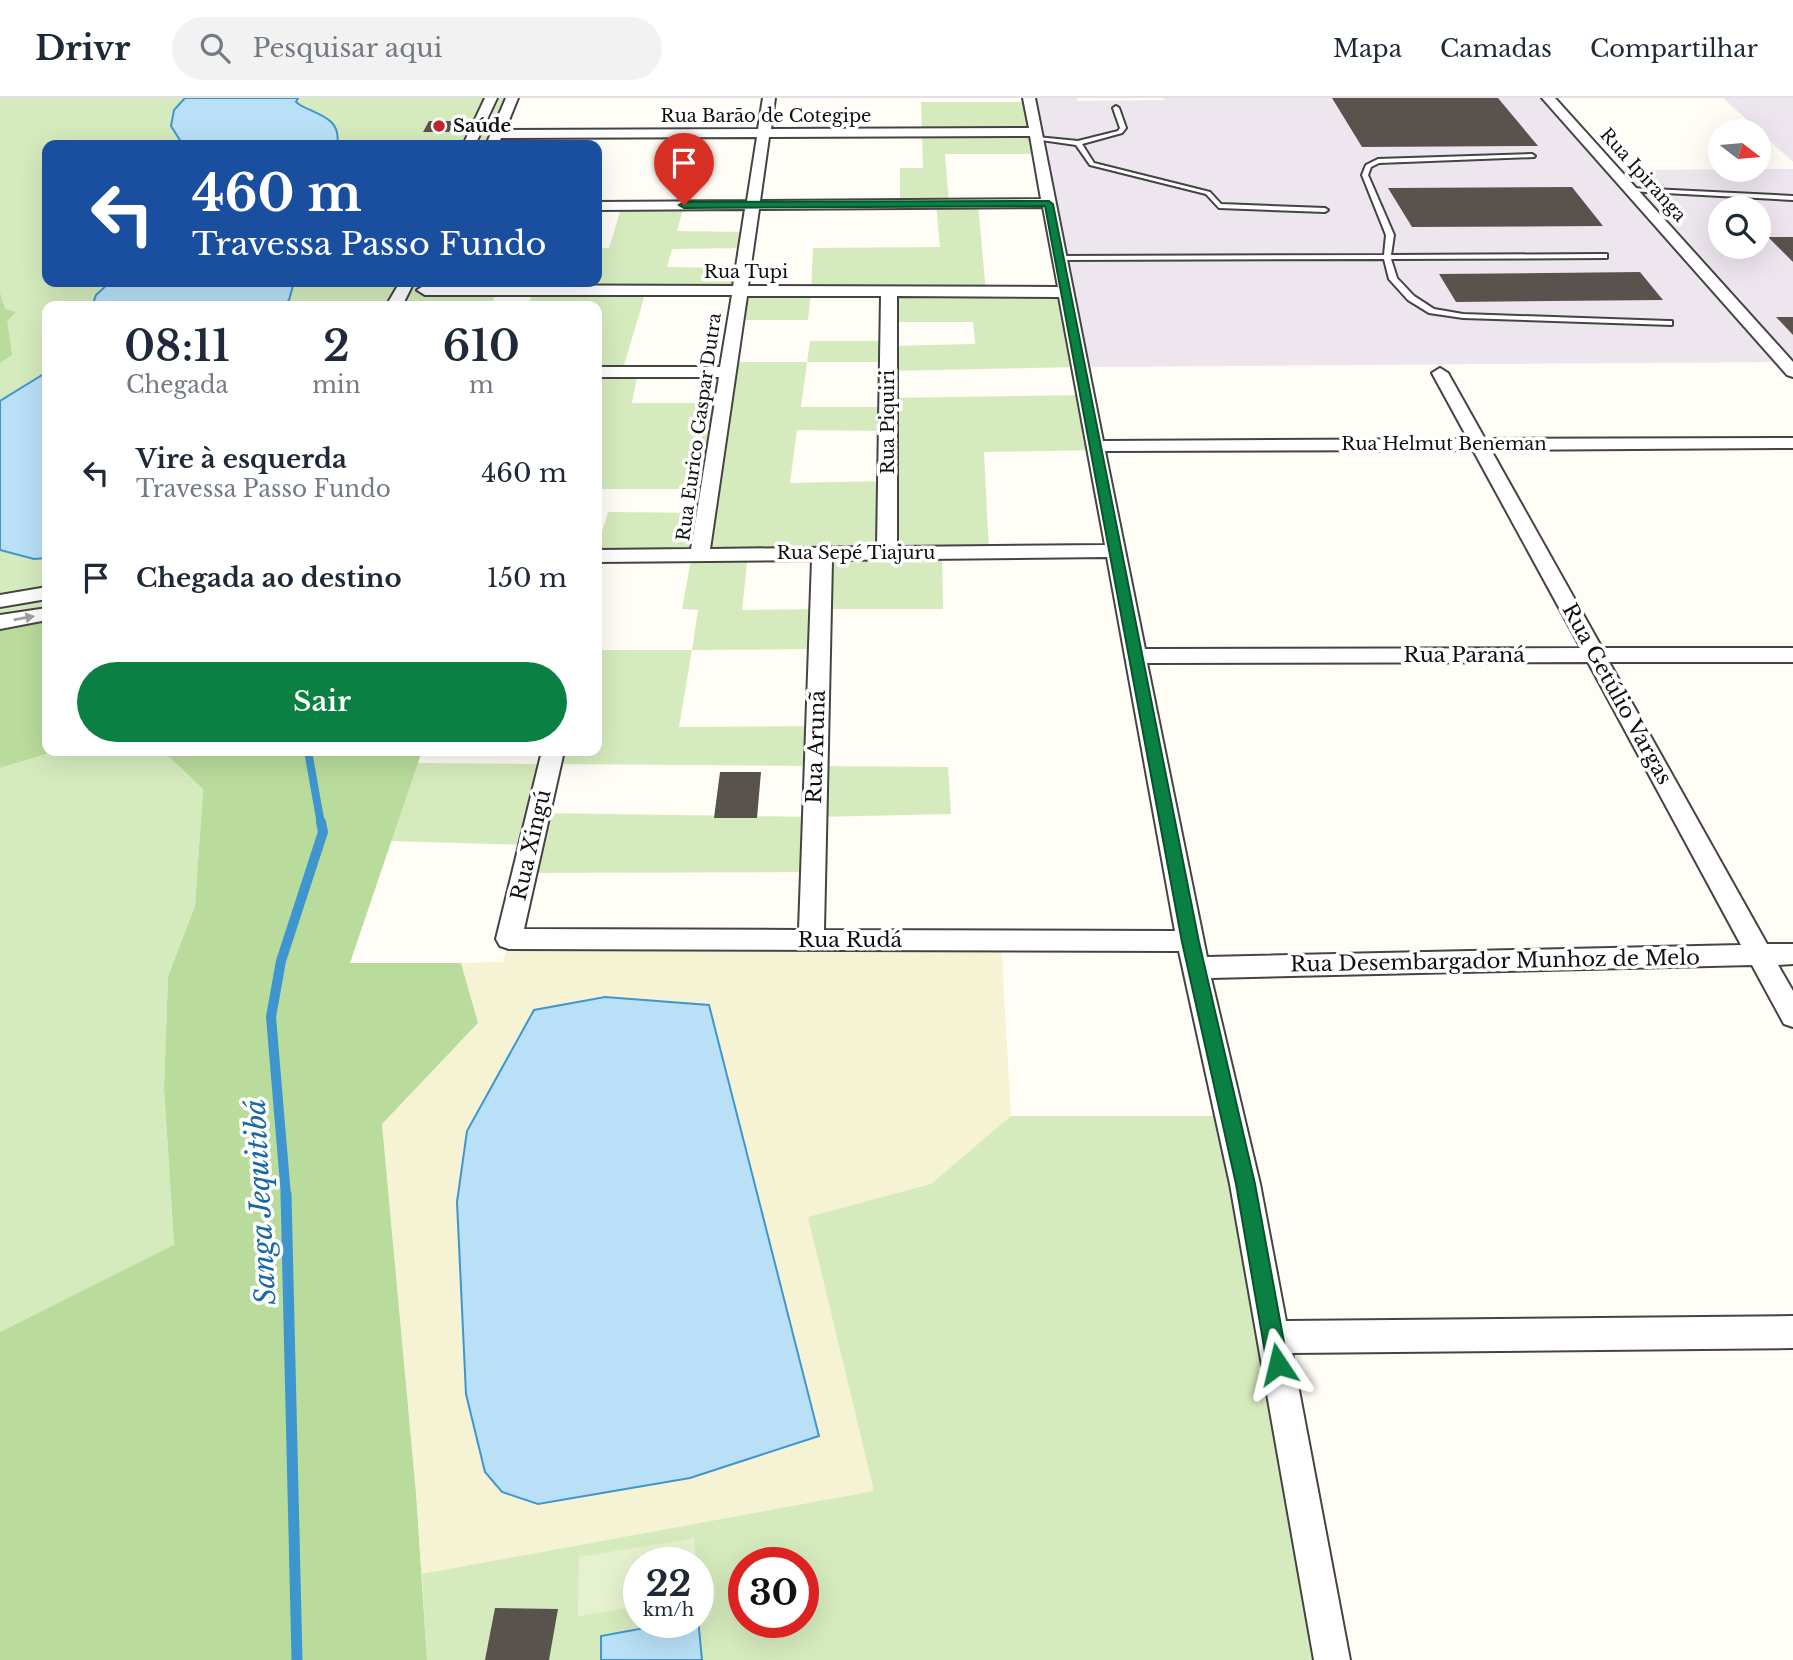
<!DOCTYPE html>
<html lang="pt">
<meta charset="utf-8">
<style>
:root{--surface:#fff;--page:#f2f2f3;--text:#1f2937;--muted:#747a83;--line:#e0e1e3;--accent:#0b8043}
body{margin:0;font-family:"Libre Baskerville",serif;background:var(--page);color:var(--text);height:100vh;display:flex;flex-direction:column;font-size:26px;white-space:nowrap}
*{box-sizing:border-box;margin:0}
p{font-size:23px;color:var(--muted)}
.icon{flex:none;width:38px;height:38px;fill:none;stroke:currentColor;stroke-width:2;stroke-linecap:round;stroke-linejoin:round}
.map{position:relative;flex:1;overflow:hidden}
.panel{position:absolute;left:42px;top:203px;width:560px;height:455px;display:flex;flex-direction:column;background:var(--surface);border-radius:14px;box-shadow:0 7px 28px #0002}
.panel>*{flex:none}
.guide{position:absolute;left:42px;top:42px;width:560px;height:147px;border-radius:14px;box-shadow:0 7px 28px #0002;background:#1a4fa0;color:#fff;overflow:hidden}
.needle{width:46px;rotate:106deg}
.tools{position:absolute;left:1708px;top:21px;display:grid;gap:14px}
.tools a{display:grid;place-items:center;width:63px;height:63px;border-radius:50%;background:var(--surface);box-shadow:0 7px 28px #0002;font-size:35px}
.speed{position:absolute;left:623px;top:1449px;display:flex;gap:14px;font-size:35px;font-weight:700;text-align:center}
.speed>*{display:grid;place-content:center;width:91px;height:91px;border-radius:50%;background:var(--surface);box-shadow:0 7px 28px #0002;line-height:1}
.speed small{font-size:18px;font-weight:400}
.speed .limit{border:10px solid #d22;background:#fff;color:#111}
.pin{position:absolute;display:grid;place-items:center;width:60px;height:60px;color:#fff;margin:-72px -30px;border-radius:50% 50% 50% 0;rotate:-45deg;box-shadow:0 0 7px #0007}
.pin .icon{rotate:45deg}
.me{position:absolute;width:77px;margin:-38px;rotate:350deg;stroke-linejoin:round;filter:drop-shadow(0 0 5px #0008)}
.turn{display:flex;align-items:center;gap:24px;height:147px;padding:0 35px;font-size:32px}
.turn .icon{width:91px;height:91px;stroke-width:2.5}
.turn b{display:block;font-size:49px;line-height:60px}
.eta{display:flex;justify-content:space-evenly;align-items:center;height:119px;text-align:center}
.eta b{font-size:42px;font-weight:600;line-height:49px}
.button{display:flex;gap:14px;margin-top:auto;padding:14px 35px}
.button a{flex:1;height:80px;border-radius:42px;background:var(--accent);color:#fff;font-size:28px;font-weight:600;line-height:80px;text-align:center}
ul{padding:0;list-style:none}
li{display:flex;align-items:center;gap:21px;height:105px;padding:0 35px}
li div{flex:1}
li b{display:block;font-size:26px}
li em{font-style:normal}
header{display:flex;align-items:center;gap:42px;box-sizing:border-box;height:98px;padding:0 35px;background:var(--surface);border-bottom:2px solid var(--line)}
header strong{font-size:33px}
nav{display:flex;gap:38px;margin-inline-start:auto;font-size:24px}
.search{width:490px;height:63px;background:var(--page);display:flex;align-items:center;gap:18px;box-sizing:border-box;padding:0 24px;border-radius:38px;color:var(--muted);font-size:26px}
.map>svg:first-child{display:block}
</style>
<header>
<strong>Drivr</strong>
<div class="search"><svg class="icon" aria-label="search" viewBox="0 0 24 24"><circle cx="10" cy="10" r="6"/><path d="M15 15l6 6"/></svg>Pesquisar aqui</div>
<nav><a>Mapa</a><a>Camadas</a><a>Compartilhar</a></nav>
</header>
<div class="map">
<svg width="1793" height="1562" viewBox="0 0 1793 1562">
<rect width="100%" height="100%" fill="#fffdf5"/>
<g fill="#eee6ef" fill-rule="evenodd">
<path d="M1029,0H1077L1078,3L1164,2V0H1548L1613,72L1793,71V274L1784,264L1080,269ZM1720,110H1759V149H1720Z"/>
<polygon points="1723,0 1793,0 1793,64"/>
</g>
<path fill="#f6f3d4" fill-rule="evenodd" d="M509,841L1001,843L1011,1018H1230L1332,1562H427L416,1395L382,1026L478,925L461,865L503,864ZM639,1465H698V1524H639ZM744,1465H803V1524H744Z"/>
<g fill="#d5ebbd" fill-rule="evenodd">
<polygon points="0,0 512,0 492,47 47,47 47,184 530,184 526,193 497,193 490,208 47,208 47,516 0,524"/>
<path d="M921,4H1030L1040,56H945L949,105L978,106L986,194H1066L1080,269L888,273V264H807L801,309H887L888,300L1086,297L1096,352L984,354L989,454L942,455L943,511H820L819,551L692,552L679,629L817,628L816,668L948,669L951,716L814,719L812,774L524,775L531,747L391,743L417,665L549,666L553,653H597V552H692L698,512L682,511L692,457L600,458L597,468V451L608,414L705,415L709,391H597V208H528L534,193H561L565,184H597V150H609L622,107H684L677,133L746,134L744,150L672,151L667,169L741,170L738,193L811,194L813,150L940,149L936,106H900V70H923ZM646,193L738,194L734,222H808L811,194H889L888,224H973L975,246L889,248L888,243H810L807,264H727L721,305H632L638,274H622ZM797,332L888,333L887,383L790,385ZM748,456H821L820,511L742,512ZM550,666L815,668L814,719L539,715Z"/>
<polygon points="56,653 163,653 203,691 195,808 168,878 164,991 174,1148 0,1234 0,670"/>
<path d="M1011,1018H1230L1332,1562H427L422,1476L874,1393L808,1119L931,1086ZM639,1465H698V1524H639ZM744,1465H803V1524H744Z"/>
</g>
<g fill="#b9dc9c">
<polygon points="0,195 5,211 16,214 7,223 12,257 0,265"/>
<polygon points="47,516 47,653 56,653 0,670 0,524"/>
<polygon points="163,653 422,653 350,865 461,865 478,925 382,1026 416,1395 427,1562 0,1562 0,1234 174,1147 164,991 168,878 195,808 203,691"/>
</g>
<polygon fill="#e6f2cf" points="694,1440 696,1465 639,1465 639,1508 578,1518 579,1459"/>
<g fill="#b9e0f7" stroke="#3f96cf" stroke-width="2">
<path d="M185,0H298L296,4L300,7C318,17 342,20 337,47H183L171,28L174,12Z"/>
<polygon points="110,184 294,184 289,202 284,208 92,208 96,197"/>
<polygon points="47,274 47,460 34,461 0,452 0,303"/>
<polygon points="605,899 709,907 819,1338 690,1380 538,1406 502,1394 485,1374 466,1296 457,1104 467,1033 534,912"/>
<polygon points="698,1520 702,1562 601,1562 601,1538 677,1524 698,1524"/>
</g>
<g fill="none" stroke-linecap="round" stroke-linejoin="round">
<polyline stroke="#3f96cf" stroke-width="8" points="308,653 321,726"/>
<polyline stroke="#3f96cf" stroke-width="10" points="286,1098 271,919 281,863 323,734 321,724"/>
<polyline stroke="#3f96cf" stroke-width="11" points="286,1096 297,1562"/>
</g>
<g fill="#5a524d">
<polygon points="1332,0 1498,0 1538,48 1362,49"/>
<polygon points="429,23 456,23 449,34 423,34"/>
<polygon points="1572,89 1603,128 1412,129 1388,90"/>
<polygon points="1768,139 1793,139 1793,164"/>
<polygon points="1640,174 1663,202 1456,204 1439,176"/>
<polygon points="1776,219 1793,219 1793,237"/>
<polygon points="720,674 761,674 757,720 714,720"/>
<polygon points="495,1510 558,1511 549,1562 485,1562"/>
</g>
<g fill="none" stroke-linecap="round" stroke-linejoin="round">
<g stroke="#444" stroke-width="4">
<g id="lane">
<polygon points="1116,8 1119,10 1126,30 1122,35 1082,46 1094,65 1210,94 1221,106 1325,110 1328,112 1325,114 1219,110 1206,96 1090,67 1076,47 1034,41 1037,39 1078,43 1118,33 1120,30 1113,10"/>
<polygon points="1532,56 1535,58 1534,59 1379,65 1371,69 1368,77 1394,137 1391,157 1604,156 1607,156 1607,160 1391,161 1397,180 1414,198 1434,211 1463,216 1669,223 1672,223 1672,227 1463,220 1429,215 1408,202 1389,181 1384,161 1059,162 1055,160 1059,158 1384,157 1386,137 1362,77 1366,67 1378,61"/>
<polygon points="1631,90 1793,98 1793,102 1629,93 1628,92"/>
</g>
</g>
<g stroke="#444" stroke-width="4">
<g id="street">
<polygon points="485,0 497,0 475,47 463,47"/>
<path d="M506,0H518L505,32L758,31L763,0H775L771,31L1029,30L1023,0H1035L1103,343L1468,341L1432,275L1440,270L1448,275L1485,341L1793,340V350L1491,352L1602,550H1793V564H1609L1767,846H1793V866L1778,867L1793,893V929L1784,926L1752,867L1211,880L1260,1086L1286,1223L1793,1218V1250L1292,1255L1350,1562H1314L1230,1086L1179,853L509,851L500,848L496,841L542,653H564L524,831L799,832L812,462L597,464V452L691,451L719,279H597V269H720L732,197H425L417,192L425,187L733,188L745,111L597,112V104L747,103L757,39L501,40L498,47H486ZM1030,38L1041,101L760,103L769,39ZM1043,109L1058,189L748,188L759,111ZM747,198H881L877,449L710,451ZM897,198L1059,199L1105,447L897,449ZM1473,352L1581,550L1145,551L1105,353ZM1107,459L1175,833L824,832L832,462ZM1588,564L1741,847L1207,859L1147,565Z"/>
<polygon points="1542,0 1555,0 1793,264 1793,279 1787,277"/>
<polygon points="400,184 414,184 402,208 386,208"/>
<polygon points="47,489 47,501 0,509 0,497"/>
<polygon points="47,510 47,522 0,531 0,517"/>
</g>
</g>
<use href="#lane" fill="#fff" fill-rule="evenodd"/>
<use href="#street" fill="#fff" fill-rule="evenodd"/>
</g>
<defs><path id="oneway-solid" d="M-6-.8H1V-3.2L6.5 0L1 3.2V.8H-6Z" transform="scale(1.75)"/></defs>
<use fill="#a0a0a0" href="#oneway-solid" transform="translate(24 520) rotate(-10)"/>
<polygon fill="#0b8043" stroke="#07532c" stroke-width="2" points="1049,103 1053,106 1199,844 1255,1086 1288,1266 1285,1273 1278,1276 1270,1273 1267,1266 1236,1086 1182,844 1045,108 684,110 679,107 684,104"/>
<circle fill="#c4262e" stroke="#fff" stroke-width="2.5" cx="439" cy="28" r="7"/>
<g text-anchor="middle" stroke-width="7" stroke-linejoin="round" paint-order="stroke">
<g font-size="18" fill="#111" stroke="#fff">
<text x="766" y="24">Rua Barão de Cotegipe</text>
<text transform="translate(1643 77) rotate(48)" y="6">Rua Ipiranga</text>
<text x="746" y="180">Rua Tupi</text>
<text transform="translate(888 324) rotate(-90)" y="6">Rua Piquiri</text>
<text transform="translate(699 329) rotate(-82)" y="6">Rua Eurico Gaspar Dutra</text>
<text x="1444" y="352">Rua Helmut Beneman</text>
<text x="856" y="461">Rua Sepé Tiajuru</text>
</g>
<g font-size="18" font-weight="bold" fill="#111" stroke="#fff" text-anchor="start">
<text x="453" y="34">Saúde</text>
</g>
<g font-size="21" fill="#111" stroke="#fff">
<text x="1464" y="564">Rua Paraná</text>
<text transform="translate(1617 596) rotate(61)" y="7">Rua Getúlio Vargas</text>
<text transform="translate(816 649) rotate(-88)" y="7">Rua Arunã</text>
<text transform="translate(531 747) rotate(-77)" y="7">Rua Xingú</text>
<text x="850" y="849">Rua Rudá</text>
<text transform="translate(1495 863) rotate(-1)" y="7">Rua Desembargador Munhoz de Melo</text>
</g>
<g font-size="28" font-style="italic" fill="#1768a6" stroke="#fff">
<text transform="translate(260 1104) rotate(-93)" y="10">Sanga Jequitibá</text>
</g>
</g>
</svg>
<div class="tools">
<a><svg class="needle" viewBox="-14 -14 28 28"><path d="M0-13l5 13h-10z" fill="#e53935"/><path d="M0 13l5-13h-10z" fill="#747a83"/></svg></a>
<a><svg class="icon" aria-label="search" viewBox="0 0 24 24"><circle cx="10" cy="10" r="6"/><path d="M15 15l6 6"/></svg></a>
</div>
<div class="speed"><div>22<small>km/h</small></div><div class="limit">30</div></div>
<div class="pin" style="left:684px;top:107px;background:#d93025"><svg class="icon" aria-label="arrive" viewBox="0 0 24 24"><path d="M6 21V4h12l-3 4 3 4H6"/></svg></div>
<svg class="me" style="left:1278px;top:1266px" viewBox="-20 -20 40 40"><path d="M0-17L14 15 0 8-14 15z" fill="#0b8043" stroke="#fff" stroke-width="4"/></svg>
<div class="guide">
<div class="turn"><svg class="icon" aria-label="left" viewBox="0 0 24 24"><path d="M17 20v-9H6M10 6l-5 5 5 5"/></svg><div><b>460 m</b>Travessa Passo Fundo</div></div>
</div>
<section class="panel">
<div class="eta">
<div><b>08:11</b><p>Chegada</p></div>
<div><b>2</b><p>min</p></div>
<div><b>610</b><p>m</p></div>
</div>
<ul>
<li><svg class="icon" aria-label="left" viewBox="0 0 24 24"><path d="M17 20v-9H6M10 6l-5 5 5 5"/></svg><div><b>Vire à esquerda</b><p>Travessa Passo Fundo</p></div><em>460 m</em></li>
<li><svg class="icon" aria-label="arrive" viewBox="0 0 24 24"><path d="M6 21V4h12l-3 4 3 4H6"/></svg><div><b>Chegada ao destino</b></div><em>150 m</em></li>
</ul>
<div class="button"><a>Sair</a></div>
</section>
</div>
